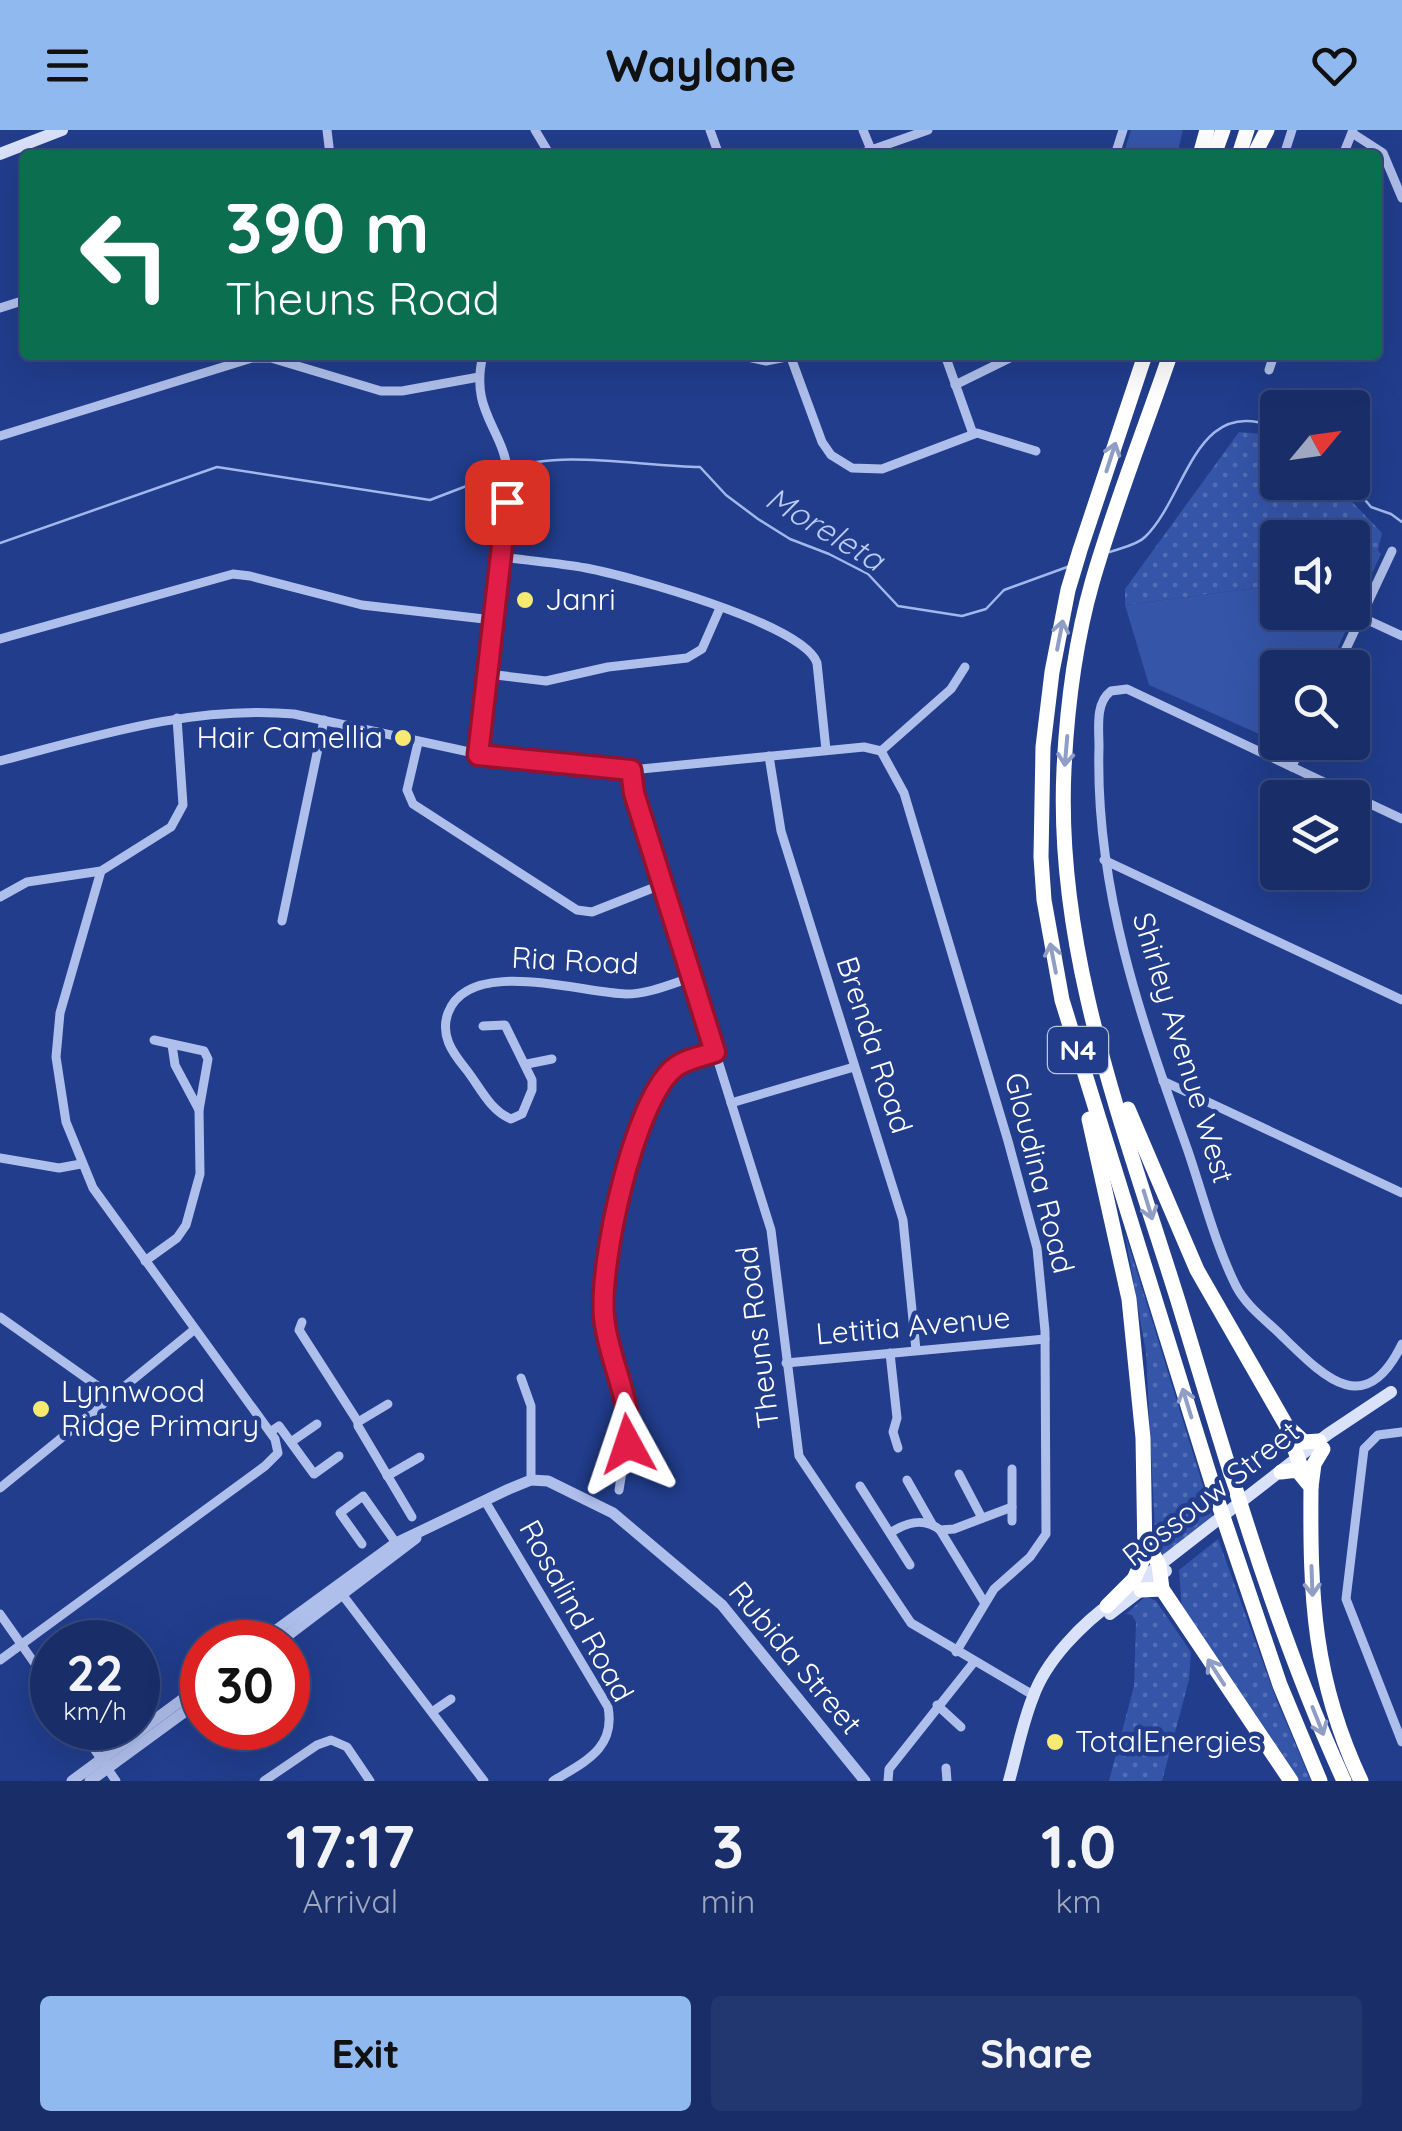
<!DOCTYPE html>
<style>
:root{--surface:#192e69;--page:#22366f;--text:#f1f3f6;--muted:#9fa8c0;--line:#374a7d;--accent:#90b9f0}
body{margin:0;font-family:Quicksand,sans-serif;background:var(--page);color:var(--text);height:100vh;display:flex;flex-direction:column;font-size:38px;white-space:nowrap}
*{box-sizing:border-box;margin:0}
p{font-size:32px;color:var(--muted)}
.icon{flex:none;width:55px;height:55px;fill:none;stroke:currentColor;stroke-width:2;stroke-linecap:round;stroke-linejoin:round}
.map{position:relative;height:1651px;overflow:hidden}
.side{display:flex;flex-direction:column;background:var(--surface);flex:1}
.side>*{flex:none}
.hud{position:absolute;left:20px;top:20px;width:1362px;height:210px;border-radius:10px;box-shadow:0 10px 40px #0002,0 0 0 2px var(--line);background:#0b6e4f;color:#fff;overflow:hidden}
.needle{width:65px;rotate:61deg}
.buttons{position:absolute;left:1260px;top:260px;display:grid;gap:20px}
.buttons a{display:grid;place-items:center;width:110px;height:110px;border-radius:10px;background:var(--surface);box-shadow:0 10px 40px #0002,0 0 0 2px var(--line);font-size:50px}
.speed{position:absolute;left:30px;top:1490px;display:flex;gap:20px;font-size:50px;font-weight:700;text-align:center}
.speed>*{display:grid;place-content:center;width:130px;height:130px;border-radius:50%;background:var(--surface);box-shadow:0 10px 40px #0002,0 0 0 2px var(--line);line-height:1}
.speed small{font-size:25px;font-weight:400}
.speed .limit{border:15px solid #d22;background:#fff;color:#111}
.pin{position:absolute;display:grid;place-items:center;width:85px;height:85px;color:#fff;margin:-42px;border-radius:20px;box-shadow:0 5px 15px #0006}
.me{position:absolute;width:110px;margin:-55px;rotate:355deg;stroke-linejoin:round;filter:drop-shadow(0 0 8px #0008)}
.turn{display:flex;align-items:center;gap:35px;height:210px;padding:0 40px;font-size:45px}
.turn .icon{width:130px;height:130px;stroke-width:2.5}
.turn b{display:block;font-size:70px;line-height:85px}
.eta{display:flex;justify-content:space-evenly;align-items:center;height:170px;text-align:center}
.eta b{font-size:60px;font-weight:700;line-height:70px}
.cta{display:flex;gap:20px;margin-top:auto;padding:20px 40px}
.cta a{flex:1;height:115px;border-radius:10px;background:var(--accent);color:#111;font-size:40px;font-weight:700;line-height:115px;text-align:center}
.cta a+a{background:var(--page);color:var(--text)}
header{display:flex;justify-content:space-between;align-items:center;height:130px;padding:0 40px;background:var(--accent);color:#111;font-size:45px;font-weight:700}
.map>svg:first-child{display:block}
</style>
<header><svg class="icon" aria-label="menu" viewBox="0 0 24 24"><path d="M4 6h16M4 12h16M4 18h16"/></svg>Waylane<svg class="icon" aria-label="heart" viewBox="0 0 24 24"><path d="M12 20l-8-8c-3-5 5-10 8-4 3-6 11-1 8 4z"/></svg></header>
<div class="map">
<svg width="1402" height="1651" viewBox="0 0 1402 1651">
<defs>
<pattern id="grass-dots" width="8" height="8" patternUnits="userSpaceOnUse" patternTransform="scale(2.5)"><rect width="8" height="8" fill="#3555a9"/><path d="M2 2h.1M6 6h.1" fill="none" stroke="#536eb6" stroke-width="1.8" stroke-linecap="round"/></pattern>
</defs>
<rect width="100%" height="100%" fill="#213d8c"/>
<g fill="url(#grass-dots)">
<polygon points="1239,302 1264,304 1277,313 1278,352 1334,353 1382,403 1378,420 1353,430 1352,408 1278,408 1277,455 1125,475 1125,459"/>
<polygon points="1125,1103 1213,1388 1163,1427 1156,1421 1146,1223"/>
<polygon points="1218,1409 1277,1571 1311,1651 1294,1651 1182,1481 1179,1440"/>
<polygon points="1146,1466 1156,1471 1191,1522 1189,1550 1162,1651 1109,1651 1134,1556 1136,1492 1132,1485 1126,1484"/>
</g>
<g fill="#3555a9">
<polygon points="1131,0 1183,0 1177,25 1123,25"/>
<polygon points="1378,420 1381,424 1329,537 1278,538 1277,612 1149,555 1125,475 1277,455 1278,482 1352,482 1353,430"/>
</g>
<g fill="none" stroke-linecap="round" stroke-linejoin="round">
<g stroke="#a2b8ed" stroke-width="2.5">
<path d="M510,339C559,319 645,337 700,337L726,365L758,389L790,409L829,424L868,444L898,476L962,486L986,479L1004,460L1070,436"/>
<polyline points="1350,352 1371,377 1391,384 1402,392"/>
<polyline points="0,413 217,337 430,370 503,342"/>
<path d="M1110,422C1121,418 1137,415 1145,407C1187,367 1195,261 1278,299"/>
</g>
<g stroke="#afbfeb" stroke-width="9">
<polyline points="327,0 330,25"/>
<polyline points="535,0 550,25"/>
<polyline points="710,0 719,25"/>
<polyline points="863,0 872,22"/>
<polyline points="1352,3 1383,23 1402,68"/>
<polyline points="857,25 928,0"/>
<polyline points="1115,25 1123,0"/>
<polyline points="1284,25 1292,0"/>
<polyline points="1343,25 1353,0"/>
<polyline points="0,178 25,170"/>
<polyline points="739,225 766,231 791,226"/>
<polyline points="790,225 822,312 831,325 852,338 882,339 977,303 1036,321"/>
<polyline points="945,225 973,304"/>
<polyline points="1269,240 1274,225"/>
<polyline points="955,255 1016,225"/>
<polyline points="0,306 252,228 271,228 381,261 402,261 479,247"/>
<path d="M502,427C530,431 559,433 586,438C629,446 804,494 817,533L826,620"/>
<polyline points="1361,487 1402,506"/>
<polyline points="0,509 233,444 250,446 362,475 493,490"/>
<polyline points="1337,538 1392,421"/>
<polyline points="488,544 546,551 608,537 687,528 702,519 720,478"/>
<polyline points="418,613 407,660 413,674 577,780 592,782 663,754"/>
<polyline points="881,621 904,663 1008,1011 1037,1118 1045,1201 1046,1404 1030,1427 994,1459 956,1522"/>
<polyline points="881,621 951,559 965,537"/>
<path d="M477,625L509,348C504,297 469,283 483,225"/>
<polyline points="769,626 781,701 903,1090 916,1220"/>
<path d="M0,631C96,606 193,575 294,584L497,628L631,640L864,617L881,621"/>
<polyline points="1292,637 1302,612"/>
<polyline points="631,640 634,663 771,1100 799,1326 911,1493 1033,1565"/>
<path d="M1402,689L1127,559L1111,561C1095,573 1099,598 1099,617C1095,759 1141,889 1188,1021C1203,1065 1215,1114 1236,1156C1246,1176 1267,1191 1282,1206C1325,1248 1365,1290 1402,1214"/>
<polyline points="1104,730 1402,870"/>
<polyline points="0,767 27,752 101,741 171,697 183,675 177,588"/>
<polyline points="282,791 324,590"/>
<path d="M483,896L505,895L532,950V960L522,984L511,989C489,980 479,955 465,938C452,922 440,905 448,883C469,826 581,863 626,864C649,864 671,854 693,847"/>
<polyline points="172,915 175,935 199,980"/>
<polyline points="527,934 552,929"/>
<polyline points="1163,951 1402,1063"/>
<polyline points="731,973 854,937"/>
<polyline points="0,1028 59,1038 81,1034"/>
<polyline points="145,1131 177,1108 186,1095 200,1044 199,980 208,929 204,921 154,910"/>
<polyline points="0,1187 113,1267"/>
<polyline points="302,1192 299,1200 358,1292"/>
<polyline points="890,1223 897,1288 893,1302 898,1318"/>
<polyline points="786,1233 1045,1209"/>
<polyline points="521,1248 531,1276 531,1350"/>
<polyline points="388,1274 358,1292 358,1296 412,1387"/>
<polyline points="270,1302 279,1296 314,1344 339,1326"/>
<polyline points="1402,1302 1378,1305 1364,1319 1346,1469 1402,1612"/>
<polyline points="291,1312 317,1294"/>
<polyline points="959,1344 982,1388"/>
<polyline points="387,1346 420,1327"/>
<polyline points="907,1350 932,1394"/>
<polyline points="860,1356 910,1435"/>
<polyline points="0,1358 195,1199"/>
<polyline points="619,1360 629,1298 604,1185 616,1072 655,961 673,939 685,931 715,923"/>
<path d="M485,1371L608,1577C616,1619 584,1632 553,1651"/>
<polyline points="1012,1391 1012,1339"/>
<polyline points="940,1400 984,1472"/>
<path d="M890,1403C907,1392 924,1387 940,1400L954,1399L1012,1377"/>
<polyline points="362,1414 340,1383 363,1366 396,1413"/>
<polyline points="338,1459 484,1651"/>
<polyline points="0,1484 52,1558"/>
<polyline points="0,1530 265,1336 278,1323 275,1309 93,1058 66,992 56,927 60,883 101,741"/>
<polyline points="937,1575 961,1597"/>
<polyline points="432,1582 451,1569"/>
<polyline points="80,1598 116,1651"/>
<polyline points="946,1638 947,1651"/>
<polyline points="264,1651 317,1615 331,1610 347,1617 370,1651"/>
<polyline points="888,1651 889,1639 974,1532"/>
</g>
<g stroke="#afbfeb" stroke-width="11">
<polyline points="260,1512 396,1413 509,1359 531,1350 548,1351 613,1383 722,1475 865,1651"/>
<polyline points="279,1512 416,1408"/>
<polyline points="72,1651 202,1555"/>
<polyline points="90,1651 202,1569"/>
</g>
<g stroke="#dae2f9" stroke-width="12">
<polyline points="0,24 62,0"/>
<polyline points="1130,1458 1328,1304 1391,1262"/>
<polyline points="1110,1484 1166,1441"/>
<path d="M1009,1651C1017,1623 1022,1594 1033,1567C1046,1530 1083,1493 1114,1471"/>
</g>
<g stroke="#fff" stroke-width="15">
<polyline points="1200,25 1207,0"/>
<polyline points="1214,25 1223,0"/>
<polyline points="1239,25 1247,0"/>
<polyline points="1254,25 1267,0"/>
<polyline points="1145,225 1080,420 1068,460 1052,542 1043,617 1041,727 1044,770 1062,870 1216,1366 1280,1555 1320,1651"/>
<path d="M1170,225C1144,301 1114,376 1092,453C1075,513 1067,578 1064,639C1055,824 1125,1000 1179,1174C1228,1335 1274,1498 1344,1651"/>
<polyline points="1128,979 1197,1140 1286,1295 1301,1337"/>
<polyline points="1089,989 1129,1169 1143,1308 1145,1425 1134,1449 1107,1476"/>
<polyline points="1289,1298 1304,1312 1319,1311"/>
<path d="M1281,1342L1297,1340L1311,1357C1310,1467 1313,1549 1361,1651"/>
<polyline points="1311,1357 1314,1334 1323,1319"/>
<polyline points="1147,1413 1159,1435 1162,1459 1291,1651"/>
<polyline points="1141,1460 1162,1459"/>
</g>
</g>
<defs><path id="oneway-shaft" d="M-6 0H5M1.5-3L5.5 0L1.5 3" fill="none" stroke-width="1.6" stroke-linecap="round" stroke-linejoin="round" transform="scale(2.5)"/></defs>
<g stroke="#909ec6">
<use href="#oneway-shaft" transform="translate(1111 327) rotate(-72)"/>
<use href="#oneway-shaft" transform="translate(1060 505) rotate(-79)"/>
<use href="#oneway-shaft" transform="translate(1066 621) rotate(95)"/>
<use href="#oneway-shaft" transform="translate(1053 828) rotate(-101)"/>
<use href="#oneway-shaft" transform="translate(1148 1075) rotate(73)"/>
<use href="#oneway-shaft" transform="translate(1187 1273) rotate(-107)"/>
<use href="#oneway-shaft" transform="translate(1312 1451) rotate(88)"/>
<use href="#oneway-shaft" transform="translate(1216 1542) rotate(-123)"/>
<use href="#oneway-shaft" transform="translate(1318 1591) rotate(68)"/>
</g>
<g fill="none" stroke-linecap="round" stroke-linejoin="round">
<g stroke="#92132f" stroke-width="25">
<path id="route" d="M507,372L478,625L631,640L634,663L715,922C701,927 684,929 673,939C633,974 599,1134 604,1187C608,1230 633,1270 628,1314"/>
</g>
<use href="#route" stroke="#e11d48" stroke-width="18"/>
</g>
<g fill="#f8e970" stroke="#213d8c" stroke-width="4">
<circle cx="525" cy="470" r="10"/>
<circle cx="403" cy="608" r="10"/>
<circle cx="41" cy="1279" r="10"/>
<circle cx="1055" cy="1612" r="10"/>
</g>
<g text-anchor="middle" stroke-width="9" stroke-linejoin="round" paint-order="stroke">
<rect fill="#213d8c" stroke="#bcc5dc" stroke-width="2.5" x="1048" y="897" width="60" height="46" rx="8"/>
<g font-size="28" font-weight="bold" fill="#fff">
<text x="1078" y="930">N4</text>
</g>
<g font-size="30" fill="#fff" stroke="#213d8c" text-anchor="start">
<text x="545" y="480">Janri</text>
<text x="383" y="618" text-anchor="end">Hair Camellia</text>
<text x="61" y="1272">Lynnwood<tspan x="61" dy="34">Ridge Primary</tspan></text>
<text x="1075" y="1622">TotalEnergies</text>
</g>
<g font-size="30" fill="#fff" stroke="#213d8c">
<text transform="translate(575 831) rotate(3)" y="10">Ria Road</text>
<text transform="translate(874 915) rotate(72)" y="10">Brenda Road</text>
<text transform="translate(1183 918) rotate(73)" y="10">Shirley Avenue West</text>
<text transform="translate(1039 1043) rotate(76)" y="10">Gloudina Road</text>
<text transform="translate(913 1196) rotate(-5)" y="10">Letitia Avenue</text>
<text transform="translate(758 1207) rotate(-97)" y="10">Theuns Road</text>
<text transform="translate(1211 1364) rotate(-38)" y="10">Rossouw Street</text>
<text transform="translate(576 1481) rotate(61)" y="10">Rosalind Road</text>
<text transform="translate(795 1528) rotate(50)" y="10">Rubida Street</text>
</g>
<g font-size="32" font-style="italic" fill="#bacaf2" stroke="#213d8c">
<text transform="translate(825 399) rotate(31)" y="11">Moreleta</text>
</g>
</g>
</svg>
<div class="buttons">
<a><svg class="needle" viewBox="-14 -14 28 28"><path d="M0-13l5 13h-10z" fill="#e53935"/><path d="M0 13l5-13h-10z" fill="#9fa8c0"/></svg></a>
<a><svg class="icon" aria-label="sound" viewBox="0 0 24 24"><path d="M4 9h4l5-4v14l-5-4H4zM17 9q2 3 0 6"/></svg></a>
<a><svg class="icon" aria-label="search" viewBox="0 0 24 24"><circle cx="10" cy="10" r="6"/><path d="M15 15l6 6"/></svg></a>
<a><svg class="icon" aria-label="layers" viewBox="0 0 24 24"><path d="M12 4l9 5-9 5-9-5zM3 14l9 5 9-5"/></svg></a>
</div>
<div class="speed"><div>22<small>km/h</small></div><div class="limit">30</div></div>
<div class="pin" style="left:507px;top:372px;background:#d93025"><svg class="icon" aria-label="arrive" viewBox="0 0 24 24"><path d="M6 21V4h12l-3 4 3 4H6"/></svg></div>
<svg class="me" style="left:628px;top:1314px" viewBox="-20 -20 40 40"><path d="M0-17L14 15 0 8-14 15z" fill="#e11d48" stroke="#fff" stroke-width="4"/></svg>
<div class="hud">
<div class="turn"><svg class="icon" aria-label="left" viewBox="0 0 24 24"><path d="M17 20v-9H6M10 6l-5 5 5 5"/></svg><div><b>390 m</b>Theuns Road</div></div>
</div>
</div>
<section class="side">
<div class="eta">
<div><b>17:17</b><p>Arrival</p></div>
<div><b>3</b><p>min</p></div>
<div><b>1.0</b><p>km</p></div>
</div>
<div class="cta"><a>Exit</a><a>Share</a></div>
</section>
